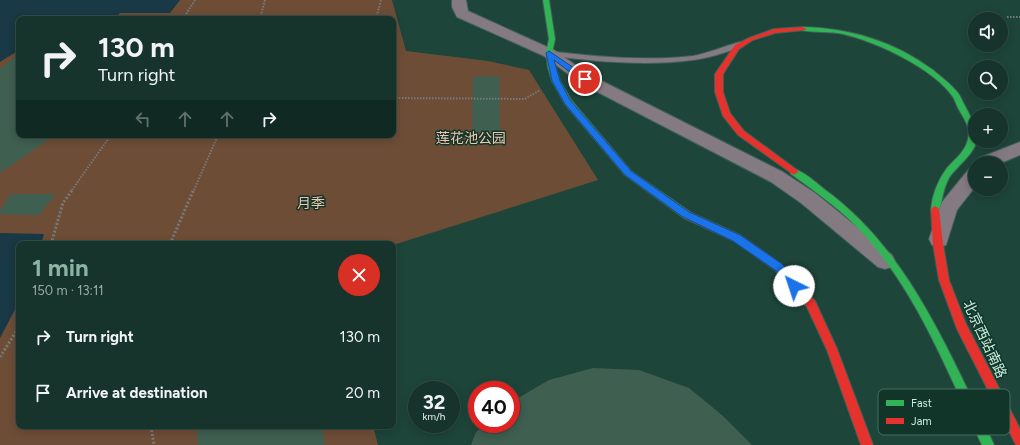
<!DOCTYPE html>
<meta charset="utf-8">
<style>
:root{--surface:#16342c;--page:#233f38;--text:#f1f3f6;--muted:#9eaaa9;--line:#354f48;--accent:#8cb4a5}
body{margin:0;font-family:Figtree,"Noto Sans SC",sans-serif;background:var(--page);color:var(--text);height:100vh;display:flex;flex-direction:column;font-size:15px;white-space:nowrap}
*{box-sizing:border-box;margin:0}
p{font-size:13px;color:var(--muted)}
.icon{flex:none;width:22px;height:22px;fill:none;stroke:currentColor;stroke-width:2;stroke-linecap:round;stroke-linejoin:round}
.map{position:relative;flex:1;overflow:hidden}
.panel{position:absolute;left:16px;top:241px;width:380px;height:188px;display:flex;flex-direction:column;background:var(--surface);border-radius:8px;box-shadow:0 2px 10px #0003,0 0 0 1px var(--line)}
.panel>*{flex:none}
.banner{position:absolute;left:16px;top:16px;width:380px;height:122px;border-radius:8px;box-shadow:0 2px 10px #0003,0 0 0 1px var(--line);background:#16342c;color:var(--text);overflow:hidden}
.tools{position:absolute;left:968px;top:12px;display:grid;gap:8px}
.tools a{display:grid;place-items:center;width:40px;height:40px;border-radius:50%;background:var(--surface);box-shadow:0 2px 10px #0003,0 0 0 1px var(--line);font-size:20px}
.speed{position:absolute;left:408px;top:381px;display:flex;gap:8px;font-size:20px;font-weight:700;text-align:center}
.speed>*{display:grid;place-content:center;width:52px;height:52px;border-radius:50%;background:var(--surface);box-shadow:0 2px 10px #0003,0 0 0 1px var(--line);line-height:1}
.speed small{font-size:10px;font-weight:400}
.speed .limit{border:6px solid #d22;background:#fff;color:#111}
.pin{position:absolute;display:grid;place-items:center;width:34px;height:34px;color:#fff;margin:-17px;border:2px solid #fff;border-radius:50%;box-shadow:0 1px 4px #0007}
.me{position:absolute;width:44px;margin:-22px;rotate:319deg;stroke-linejoin:round;filter:drop-shadow(0 0 3px #0008)}
.turn{display:flex;align-items:center;gap:14px;height:84px;padding:0 16px;font-size:18px}
.turn .icon{width:52px;height:52px;stroke-width:2.5}
.turn b{display:block;font-size:28px;line-height:34px}
.lanes{display:flex;align-items:center;height:38px;padding:0 16px;background:#0003;justify-content:center;gap:20px;direction:ltr}
.lanes .off{opacity:.35}
.round{display:grid;place-items:center;flex:none;width:42px;height:42px;border-radius:21px;background:var(--page)}
.overview{display:flex;align-items:center;justify-content:space-between;height:68px;padding:0 16px}
h1{font-size:24px;font-weight:700;line-height:30px;color:var(--accent)}
ul{padding:0;list-style:none}
li{display:flex;align-items:center;gap:12px;height:56px;padding:0 16px}
li div{flex:1}
li b{display:block;font-size:15px}
li em{font-style:normal}
.map>svg:first-child{display:block}
</style>
<div class="map">
<svg width="1020" height="445" viewBox="0 0 1020 445">
<rect width="100%" height="100%" fill="#1e453a"/>
<path fill="#6e4d37" fill-rule="evenodd" d="M0,0H392L406,51L488,61L529,70L598,180L393,245L19,244V426H373L378,445H0ZM19,19H393V135H19Z"/>
<g fill="#183945">
<polygon points="0,0 180,0 170,13 120,13 116,19 19,19 19,50 0,62"/>
<polygon points="0,233 44,234 41,244 19,244 19,302 0,338"/>
</g>
<g fill="#3f5f50">
<polygon points="19,54 19,135 55,135 0,173 0,69"/>
<polygon points="499,76 500,133 472,132 473,77"/>
<polygon points="11,194 55,194 39,215 0,214 0,211"/>
<polygon points="593,368 639,370 689,388 723,416 752,445 471,445 476,432 485,424 511,424 511,402 549,380"/>
<polygon points="196,426 322,426 325,445 198,445"/>
</g>
<g fill="none" stroke-linecap="round" stroke-linejoin="round">
<g stroke="#406056" stroke-width="2">
<path id="lane" d="M740,42L744,44L743,46C727,52 710,58 693,60C650,66 592,62 549,55L545,53L549,51C592,57 651,61 693,56C709,53 724,46 740,42Z"/>
</g>
<g stroke="#406056" stroke-width="2">
<g id="street">
<polygon points="452,0 466,0 468,11 554,50 590,75 783,172 815,193 892,255 895,261 892,267 885,269 878,267 801,203 771,182 580,83 544,56 457,17 452,7"/>
<polygon points="1020,142 1020,155 1001,163 976,163 979,158"/>
<polygon points="975,167 975,187 957,210 946,245 939,247 932,245 929,239 942,202 969,169"/>
</g>
</g>
<g stroke="#406056" stroke-width="2">
<g id="fast">
<polygon points="543,0 549,0 555,39 552,53 556,68 560,81 571,100 631,171 690,212 691,215 690,218 684,218 625,175 565,104 552,81 548,68 546,53 549,39"/>
<path d="M803,27C850,28 895,42 933,70C941,77 951,84 958,93C961,97 963,103 966,108C973,120 977,130 976,142C975,153 955,168 949,178C942,190 943,202 938,212H932L931,210C932,195 938,180 947,168C955,159 966,151 968,139C971,127 963,117 958,108C956,104 955,100 953,97C933,68 877,42 843,34C829,31 814,33 801,30L800,29Z"/>
<path d="M794,169C805,172 815,182 824,189C889,236 927,306 961,376C972,399 984,422 994,445H982C946,369 915,286 855,225C836,206 813,190 791,174L790,172Z"/>
</g>
</g>
<g stroke="#406056" stroke-width="2">
<g id="jam">
<polygon points="803,27 806,29 805,30 775,33 753,40 739,49 723,74 723,92 730,113 744,131 797,170 798,172 794,175 738,135 723,116 715,92 715,74 735,45 749,38 774,29"/>
<polygon points="935,206 938,208 939,210 943,244 949,280 966,324 1020,429 1020,445 1016,445 957,329 939,280 933,244 931,210 932,208"/>
<polygon points="687,211 740,235 781,264 815,301 837,349 873,445 861,445 827,350 807,307 775,270 734,241 684,218 683,215 684,212"/>
</g>
</g>
<g stroke="#777a7b" stroke-width="2" stroke-dasharray="1.5 1.5" stroke-linecap="butt">
<polyline points="1007,17 1020,17"/>
<polyline points="183,19 195,0"/>
<polyline points="260,19 265,0"/>
<polyline points="376,19 381,0"/>
<polyline points="393,98 525,99 540,90"/>
<polyline points="72,190 111,135"/>
<polyline points="194,190 218,135"/>
</g>
<g stroke="#777a7b" stroke-width="3" stroke-dasharray="2 2" stroke-linecap="butt">
<polyline points="51,244 63,203 73,189"/>
<polyline points="170,244 194,189"/>
<polyline points="0,357 19,327"/>
<polyline points="151,426 154,445"/>
</g>
<use href="#lane" fill="#847a81" fill-rule="evenodd"/>
<use href="#street" fill="#847a81" fill-rule="evenodd"/>
<use href="#fast" fill="#30b455" fill-rule="evenodd"/>
<use href="#jam" fill="#e5322d" fill-rule="evenodd"/>
</g>
<polygon fill="#1a73e8" stroke="#114b97" points="549,51 587,77 587,81 582,81 554,60 560,81 570,100 631,171 689,212 740,235 782,264 798,282 799,286 798,289 794,290 791,289 775,270 733,241 683,217 625,175 565,104 552,81 546,53"/>
<g text-anchor="middle" stroke-width="3" stroke-linejoin="round" paint-order="stroke">
<g font-size="14" fill="#f0c6b0" stroke="#123529">
<text x="471" y="143">莲花池公园</text>
<text x="311" y="208">月季</text>
</g>
<g font-size="14" fill="#c8efdf" stroke="#123529">
<text transform="translate(985 339) rotate(65)" y="5">北京西站南路</text>
</g>
</g>
<rect x="878" y="389" width="132" height="46" rx="6" fill="#123529" stroke="#496d60" stroke-width="1"/>
<rect x="886" y="400" width="18" height="6" fill="#30b455"/>
<rect x="886" y="418" width="18" height="6" fill="#e5322d"/>
<g font-size="11" fill="#c8efdf">
<text x="911" y="407">Fast</text>
<text x="911" y="425">Jam</text>
</g>
</svg>
<div class="tools">
<a><svg class="icon" aria-label="sound" viewBox="0 0 24 24"><path d="M4 9h4l5-4v14l-5-4H4zM17 9q2 3 0 6"/></svg></a>
<a><svg class="icon" aria-label="search" viewBox="0 0 24 24"><circle cx="10" cy="10" r="6"/><path d="M15 15l6 6"/></svg></a>
<a>+</a>
<a>−</a>
</div>
<div class="speed"><div>32<small>km/h</small></div><div class="limit">40</div></div>
<div class="pin" style="left:585px;top:79px;background:#d93025"><svg class="icon" aria-label="arrive" viewBox="0 0 24 24"><path d="M6 21V4h12l-3 4 3 4H6"/></svg></div>
<svg class="me" style="left:794px;top:286px" viewBox="-20 -20 40 40"><circle r="19" fill="#fff"/><path d="M0-13L10 11 0 6-10 11z" fill="#1a73e8"/></svg>
<div class="banner">
<div class="turn"><svg class="icon" aria-label="right" viewBox="0 0 24 24"><path d="M7 20v-9h11M14 6l5 5-5 5"/></svg><div><b>130 m</b>Turn right</div></div>
<div class="lanes"><svg class="icon off" aria-label="left" viewBox="0 0 24 24"><path d="M17 20v-9H6M10 6l-5 5 5 5"/></svg><svg class="icon off" aria-label="ahead" viewBox="0 0 24 24"><path d="M12 20V5M6 11l6-6 6 6"/></svg><svg class="icon off" aria-label="ahead" viewBox="0 0 24 24"><path d="M12 20V5M6 11l6-6 6 6"/></svg><svg class="icon" aria-label="right" viewBox="0 0 24 24"><path d="M7 20v-9h11M14 6l5 5-5 5"/></svg></div>
</div>
<section class="panel">
<div class="overview"><div><h1>1 min</h1><p>150 m · 13:11</p></div><a class="round" style="background:#d93025;color:#fff"><svg class="icon" aria-label="close" viewBox="0 0 24 24"><path d="M6 6l12 12M18 6L6 18"/></svg></a></div>
<ul>
<li><svg class="icon" aria-label="right" viewBox="0 0 24 24"><path d="M7 20v-9h11M14 6l5 5-5 5"/></svg><div><b>Turn right</b></div><em>130 m</em></li>
<li><svg class="icon" aria-label="arrive" viewBox="0 0 24 24"><path d="M6 21V4h12l-3 4 3 4H6"/></svg><div><b>Arrive at destination</b></div><em>20 m</em></li>
</ul>
</section>
</div>
